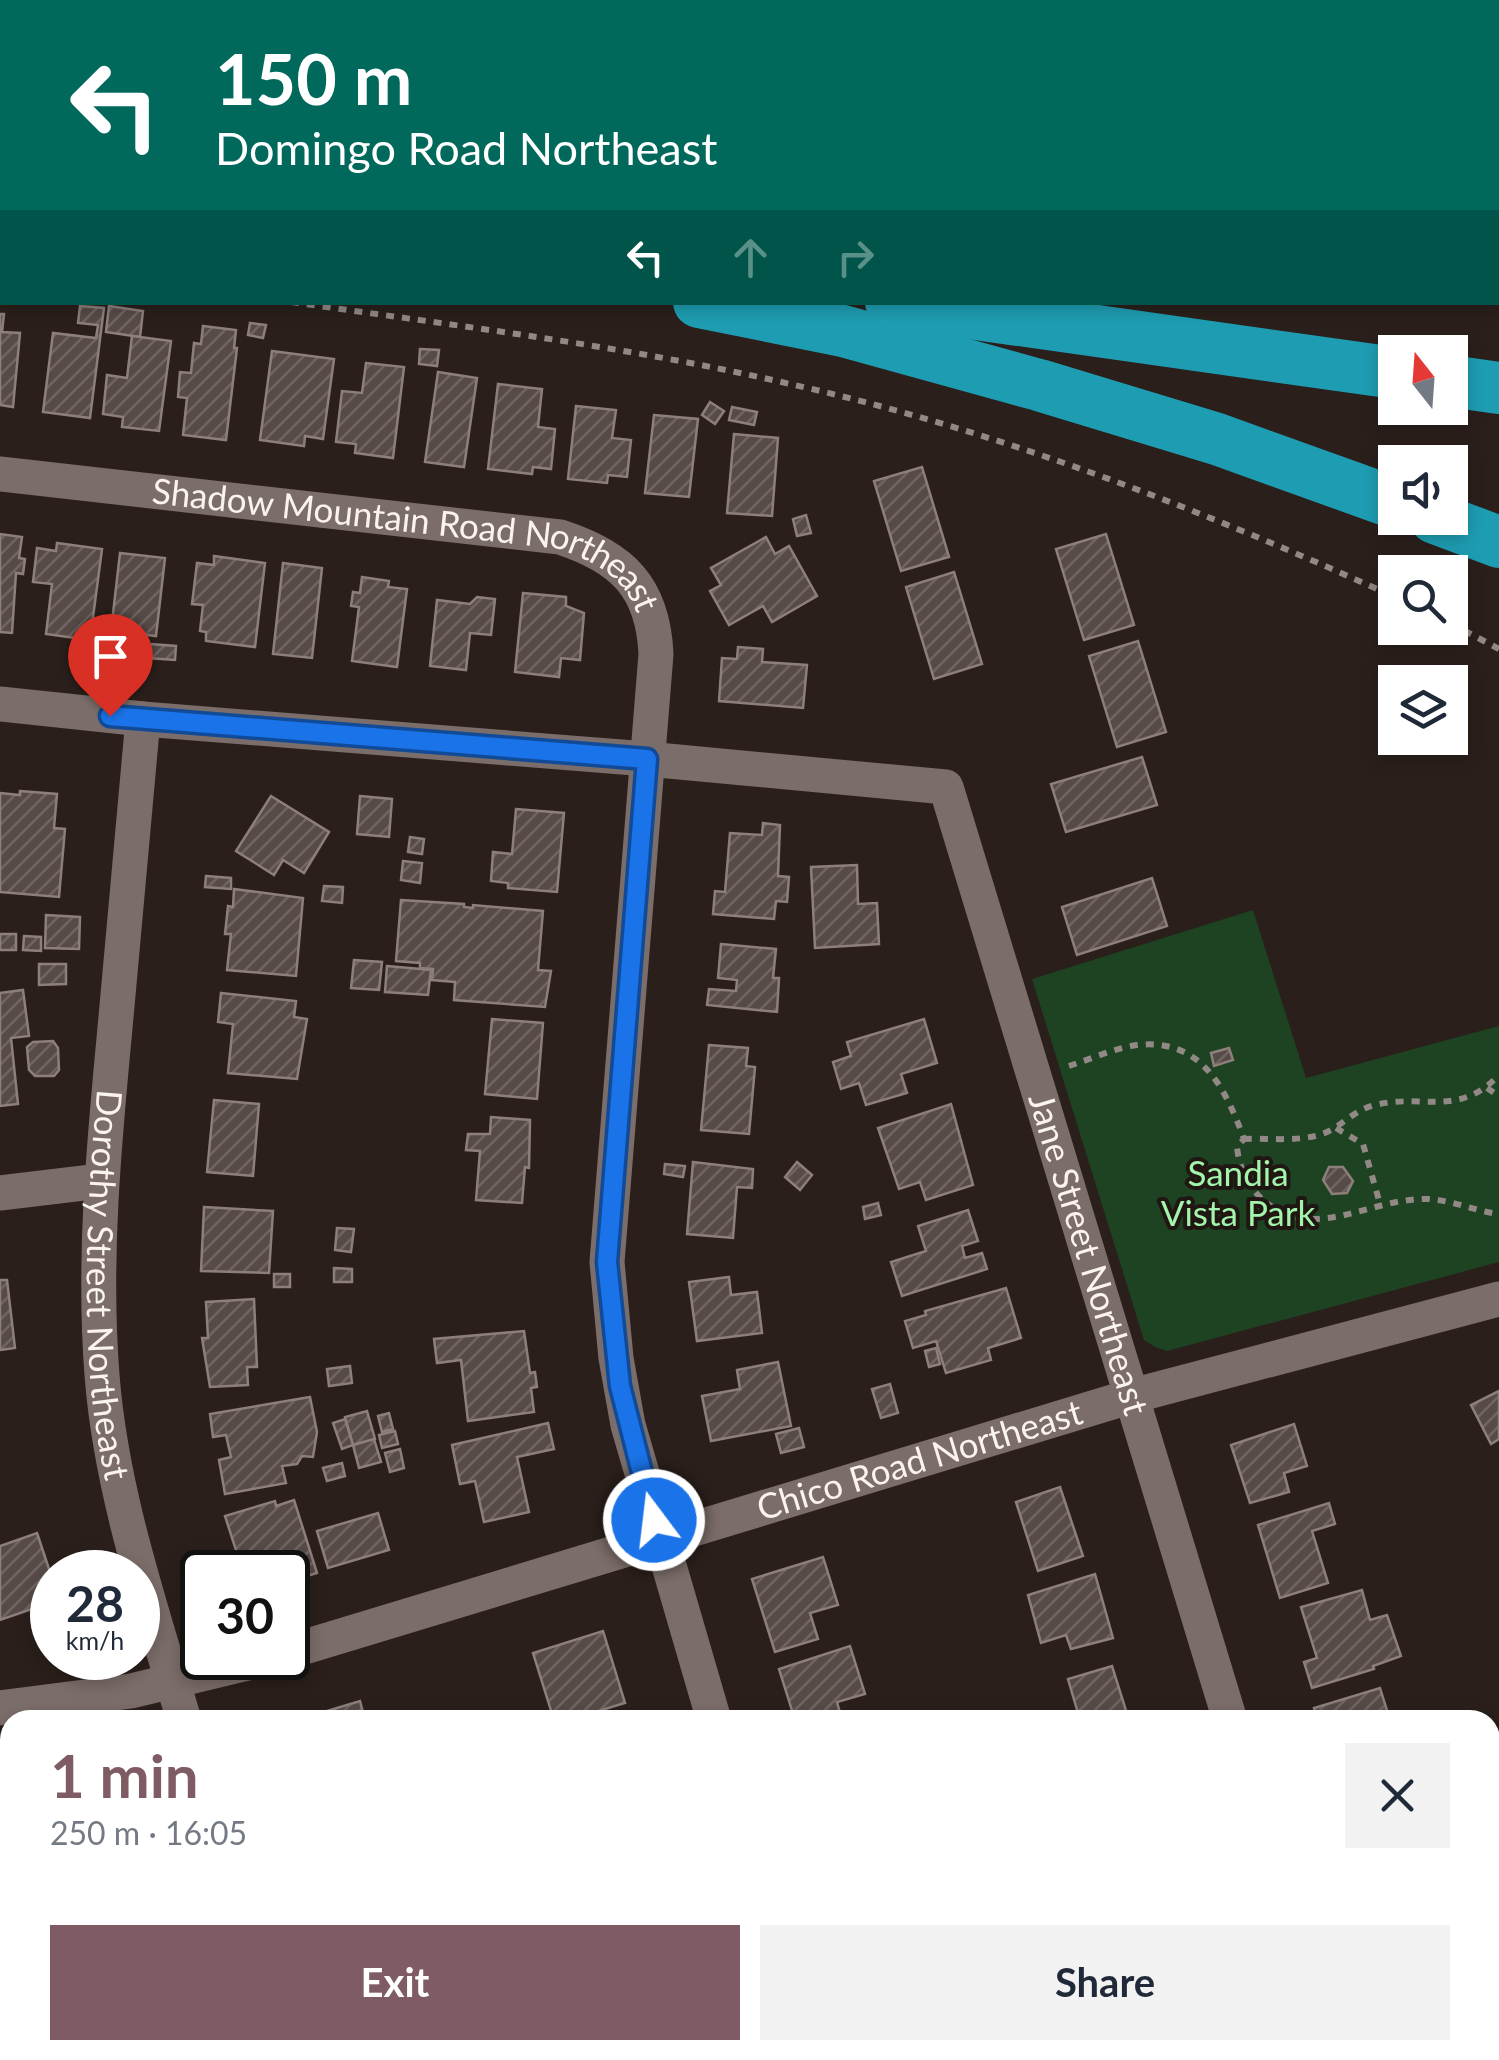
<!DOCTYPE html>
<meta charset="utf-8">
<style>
:root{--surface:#fff;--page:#f2f2f3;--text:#1f2937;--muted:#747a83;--accent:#7f5c63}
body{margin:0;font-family:Lato,sans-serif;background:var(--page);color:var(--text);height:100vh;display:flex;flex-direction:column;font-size:38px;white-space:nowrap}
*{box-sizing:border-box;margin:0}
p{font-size:32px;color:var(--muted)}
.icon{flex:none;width:55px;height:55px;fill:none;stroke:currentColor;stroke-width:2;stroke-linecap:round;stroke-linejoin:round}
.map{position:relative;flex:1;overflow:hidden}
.details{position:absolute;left:0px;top:1710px;width:1500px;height:350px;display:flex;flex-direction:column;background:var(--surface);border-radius:30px 30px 0 0;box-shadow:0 5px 15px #0003}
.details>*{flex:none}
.guide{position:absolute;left:0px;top:0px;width:1500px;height:305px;box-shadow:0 5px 15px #0003;background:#00695c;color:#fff;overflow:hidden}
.needle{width:65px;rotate:343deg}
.controls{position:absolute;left:1378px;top:335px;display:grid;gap:20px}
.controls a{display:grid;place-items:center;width:90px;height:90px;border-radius:0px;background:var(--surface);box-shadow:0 5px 15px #0003;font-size:50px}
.speed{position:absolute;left:30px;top:1550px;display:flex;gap:20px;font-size:50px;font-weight:700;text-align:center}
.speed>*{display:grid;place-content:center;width:130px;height:130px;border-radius:50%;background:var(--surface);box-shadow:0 5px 15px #0003;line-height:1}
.speed small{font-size:25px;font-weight:400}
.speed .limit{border:5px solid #111;border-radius:15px;background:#fff;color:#111}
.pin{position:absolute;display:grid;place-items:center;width:85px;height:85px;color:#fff;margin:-102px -42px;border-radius:50% 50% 50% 0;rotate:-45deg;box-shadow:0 0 10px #0007}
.pin .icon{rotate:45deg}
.me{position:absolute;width:110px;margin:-55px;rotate:345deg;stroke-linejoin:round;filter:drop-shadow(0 0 8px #0008)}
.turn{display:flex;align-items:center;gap:35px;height:210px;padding:0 50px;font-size:45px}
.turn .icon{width:130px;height:130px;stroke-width:2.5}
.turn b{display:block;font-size:70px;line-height:85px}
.lanes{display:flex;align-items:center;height:95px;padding:0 50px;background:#0003;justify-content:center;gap:50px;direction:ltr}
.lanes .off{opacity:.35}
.round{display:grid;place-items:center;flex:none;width:105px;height:105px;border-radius:0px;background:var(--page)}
.overview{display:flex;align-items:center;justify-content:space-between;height:170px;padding:0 50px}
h1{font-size:60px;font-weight:700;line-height:75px;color:var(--accent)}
.button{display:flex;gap:20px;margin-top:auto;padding:20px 50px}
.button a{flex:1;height:115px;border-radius:0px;background:var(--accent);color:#fff;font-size:40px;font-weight:700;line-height:115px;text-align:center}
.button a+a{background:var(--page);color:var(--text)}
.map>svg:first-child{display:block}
</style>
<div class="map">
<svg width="1499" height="2060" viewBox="0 0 1499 2060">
<defs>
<pattern id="building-hatch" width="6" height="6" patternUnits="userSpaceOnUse" patternTransform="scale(2.5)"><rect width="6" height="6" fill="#574b47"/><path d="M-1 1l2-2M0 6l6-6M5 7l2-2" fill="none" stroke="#706562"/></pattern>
</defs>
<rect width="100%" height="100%" fill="#2a1f1b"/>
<polygon fill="#1d4322" points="1253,910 1306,1078 1499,1026 1499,1262 1167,1351 1155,1347 1144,1340 1032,979"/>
<g fill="url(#building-hatch)" stroke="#8d7f7b" stroke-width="2.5">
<polygon points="1358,0 1440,0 1358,2"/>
<polygon points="1453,0 1499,0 1499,47 1498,2 1453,2"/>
<polygon points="80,306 104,308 90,418 43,412 53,333 96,338 98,325 78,323"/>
<polygon points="109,306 143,311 140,337 106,332"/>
<polygon points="0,314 4,314 2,332 20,333 13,407 0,405"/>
<polygon points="250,323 266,325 263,338 248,335"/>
<polygon points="203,326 236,330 234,348 237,348 226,440 183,435 187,398 178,397 180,372 191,373 194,343 201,344"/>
<polygon points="132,336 171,341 159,431 122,427 123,417 103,414 107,375 127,378"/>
<polygon points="420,349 439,350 437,366 419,364"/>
<polygon points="272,351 334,359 323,439 305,436 304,446 260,440"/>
<polygon points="366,363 404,367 393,458 355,453 356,444 336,442 342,391 362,393"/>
<polygon points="438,372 477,378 464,467 425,462"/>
<polygon points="498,384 542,389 538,427 555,429 551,469 533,467 532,474 488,469"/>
<polygon points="710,402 724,411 715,424 702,415"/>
<polygon points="576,406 616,410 612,438 631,440 627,477 608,475 607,483 568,479"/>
<polygon points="732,407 757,412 754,425 729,420"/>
<polygon points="654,415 698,419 689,497 645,493"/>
<polygon points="734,434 778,438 772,516 727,513"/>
<polygon points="922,467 949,557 901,571 874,481"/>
<polygon points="806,515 811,533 797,536 793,519"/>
<polygon points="0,534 22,537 19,558 25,559 23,574 16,573 12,633 0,632"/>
<polygon points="1106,534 1134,625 1084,640 1056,549"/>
<polygon points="766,537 775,554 789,546 817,596 772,622 763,606 729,625 710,591 721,585 711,568"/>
<polygon points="57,543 102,549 90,640 46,634 52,584 33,582 37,548 56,551"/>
<polygon points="120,553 165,558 156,636 111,631"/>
<polygon points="214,556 265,563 255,647 206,641 206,632 200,631 203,605 192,604 197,563 214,565"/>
<polygon points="283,563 322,568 312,658 273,654"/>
<polygon points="954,572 982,664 934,679 906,587"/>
<polygon points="362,577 389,581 388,587 407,589 397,667 352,661 359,607 351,606 353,592 360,593"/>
<polygon points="523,593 566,597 566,606 584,613 580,660 561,658 559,677 515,672"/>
<polygon points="477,597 495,599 491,635 470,633 466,670 430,666 437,600 470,604"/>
<polygon points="1138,641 1166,732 1117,747 1089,656"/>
<polygon points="150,644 176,646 175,660 148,658"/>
<polygon points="738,647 763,649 762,662 807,665 803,708 719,701 722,658 737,659"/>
<polygon points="1142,757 1157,805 1066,832 1051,784"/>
<polygon points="20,791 57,794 54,828 65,829 59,897 0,892 0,793 20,795"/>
<polygon points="271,796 329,832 304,873 283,860 274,875 236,851"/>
<polygon points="360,796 392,799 389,837 357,834"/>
<polygon points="516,809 564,813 557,892 508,888 508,883 491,881 493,852 512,854"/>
<polygon points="763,823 780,825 778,876 789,877 787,902 776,901 774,919 713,914 715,891 725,892 730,833 762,835"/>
<polygon points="410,837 424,839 422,854 408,852"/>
<polygon points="403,861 422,863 420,883 401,880"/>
<polygon points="857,865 858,904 877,903 879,944 815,948 811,867"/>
<polygon points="206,876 231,878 231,889 205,887"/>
<polygon points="1152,878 1167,926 1077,955 1062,907"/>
<polygon points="324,886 343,887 342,903 322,901"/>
<polygon points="234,889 303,898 296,976 227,970 231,934 225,934 228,906 233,907"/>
<polygon points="401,900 464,904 464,907 473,908 473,905 543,911 538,970 551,971 545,1007 454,1000 455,982 432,980 433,969 420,968 420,963 396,961"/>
<polygon points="46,915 80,917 79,949 45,948"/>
<rect x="0" y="934" width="16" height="16"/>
<polygon points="24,936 41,937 41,951 23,950"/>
<polygon points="721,944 776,949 773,978 779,978 777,1012 707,1005 709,989 736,991 737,980 718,978"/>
<polygon points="354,960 382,962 379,990 351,988"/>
<polygon points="39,964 66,964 66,984 39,985"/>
<polygon points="387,966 431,970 428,995 385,992"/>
<polygon points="23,990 29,1036 11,1038 18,1104 0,1106 0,993"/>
<polygon points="221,993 296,1001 294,1017 307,1019 297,1079 228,1073 233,1024 218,1022"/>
<polygon points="492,1019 543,1023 537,1099 485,1094"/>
<polygon points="924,1019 937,1063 901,1074 907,1093 866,1105 859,1083 841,1089 833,1062 851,1056 847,1042"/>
<polygon points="53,1041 58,1048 59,1070 54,1076 35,1076 29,1070 27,1047 33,1042"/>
<polygon points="709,1045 748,1048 746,1066 755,1067 749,1134 701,1130"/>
<polygon points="1229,1048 1233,1060 1214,1066 1211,1053"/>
<polygon points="214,1100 259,1104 253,1176 207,1172"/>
<polygon points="951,1104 973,1185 926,1200 920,1182 899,1189 878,1128"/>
<polygon points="491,1117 530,1120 529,1168 525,1167 522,1203 476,1200 480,1151 466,1150 468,1134 490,1134"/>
<polygon points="693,1162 753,1169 752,1188 737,1187 733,1238 687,1234"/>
<polygon points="797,1162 812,1175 800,1190 785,1177"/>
<polygon points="665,1164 685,1166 683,1177 664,1174"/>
<polygon points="1329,1167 1343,1167 1353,1181 1347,1193 1332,1194 1323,1180"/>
<polygon points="878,1203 881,1215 865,1219 863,1207"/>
<polygon points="204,1207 273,1211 269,1273 201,1271"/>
<polygon points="968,1210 978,1241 962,1246 965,1258 982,1253 987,1269 902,1296 891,1262 926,1251 918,1226"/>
<polygon points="337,1228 354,1229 351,1252 335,1250"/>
<polygon points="334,1268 352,1269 352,1282 334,1282"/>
<rect x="274" y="1274" width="16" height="13"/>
<polygon points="729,1277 731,1295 757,1292 762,1333 697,1341 689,1282"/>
<polygon points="0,1280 7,1280 15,1348 0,1350"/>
<polygon points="1006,1288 1021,1338 988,1348 991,1360 946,1373 936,1341 913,1348 905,1321 926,1315 925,1311"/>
<polygon points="254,1299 257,1367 247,1367 248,1385 210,1387 202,1338 208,1338 206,1302"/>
<polygon points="524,1331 530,1373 535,1372 537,1387 531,1388 534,1412 468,1421 461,1360 437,1363 434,1339"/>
<polygon points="936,1348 940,1364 929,1367 925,1351"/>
<polygon points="778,1362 791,1426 711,1441 702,1396 740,1389 737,1370"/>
<polygon points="350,1366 352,1383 329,1386 327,1369"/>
<polygon points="890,1384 898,1413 881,1418 872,1389"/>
<polygon points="1499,1391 1499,1439 1491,1444 1471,1405"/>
<polygon points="310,1397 317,1432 313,1457 302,1456 297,1464 282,1466 286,1483 225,1494 219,1460 231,1457 226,1435 213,1437 210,1414"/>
<polygon points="367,1411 375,1439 353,1445 345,1417"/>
<polygon points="389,1413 393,1429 382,1432 378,1416"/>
<polygon points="345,1419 353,1445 342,1449 333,1423"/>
<polygon points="548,1423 554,1449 517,1457 529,1512 484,1522 475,1481 460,1484 452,1445"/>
<polygon points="1294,1424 1307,1466 1284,1473 1289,1492 1250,1503 1231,1445"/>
<polygon points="799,1428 804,1447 781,1453 776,1434"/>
<polygon points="395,1431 398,1444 382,1448 379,1435"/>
<polygon points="374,1439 381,1462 359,1468 353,1445"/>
<polygon points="400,1449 404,1468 390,1472 385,1453"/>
<polygon points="342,1463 345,1476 327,1481 323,1468"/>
<polygon points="1060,1487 1083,1556 1038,1571 1016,1502"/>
<polygon points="294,1500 317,1573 288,1582 288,1572 243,1572 225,1516 275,1501 276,1506"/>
<polygon points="1329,1503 1335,1524 1312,1531 1328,1583 1280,1598 1258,1525"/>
<polygon points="378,1513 389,1550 328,1568 317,1531"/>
<polygon points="37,1533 52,1578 52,1602 0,1620 0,1546"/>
<polygon points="823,1557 838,1605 810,1613 818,1639 775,1652 752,1579"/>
<polygon points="1095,1574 1113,1638 1071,1649 1066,1635 1041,1643 1028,1595"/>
<polygon points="1362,1590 1370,1620 1387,1615 1401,1656 1373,1666 1374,1669 1312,1688 1304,1662 1317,1658 1301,1607"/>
<polygon points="603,1631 625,1703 569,1720 554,1720 533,1653"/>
<polygon points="850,1646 865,1694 837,1702 842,1720 795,1720 779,1669"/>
<polygon points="1112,1666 1129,1720 1080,1720 1068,1679"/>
<polygon points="1380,1688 1390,1720 1318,1720 1314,1708"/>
<polygon points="360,1701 365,1720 297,1720"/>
<polygon points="1497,1966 1499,2026 1490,2029 1490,1968"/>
<polygon points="178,2050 181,2060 92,2060 89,2051"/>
<polygon points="388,2050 438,2050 439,2054 418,2060 391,2060"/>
<polygon points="656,2050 732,2050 735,2060 685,2060 682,2050 658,2057"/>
<polygon points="897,2050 973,2050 976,2060 900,2060"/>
<polygon points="1159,2050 1230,2050 1233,2060 1141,2060 1140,2056"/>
</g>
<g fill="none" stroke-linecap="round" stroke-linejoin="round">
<g stroke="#928885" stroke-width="6" stroke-dasharray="8 8" stroke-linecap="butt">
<polyline points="0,262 2,262"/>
<path d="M291,302C458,326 626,346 790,384C1000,431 1200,509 1395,597"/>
<polyline points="1450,623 1499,649"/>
<path d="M1069,1066C1091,1059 1115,1048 1137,1045C1201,1038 1225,1087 1244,1139L1237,1147C1241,1188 1272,1219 1315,1219C1351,1218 1385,1200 1422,1199C1448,1198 1473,1211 1499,1214"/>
<polyline points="1487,1088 1499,1096"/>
<polyline points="1336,1128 1363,1144 1380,1204"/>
<path d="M1244,1139C1268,1138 1299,1142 1322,1134C1342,1127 1353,1110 1375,1105C1424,1093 1458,1118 1499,1075"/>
</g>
<g stroke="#7b6d69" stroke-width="35">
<path id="s1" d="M0,474L560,537C622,557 653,587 656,654L607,1262L616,1358L628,1425L714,1720"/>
<path id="s2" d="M0,704L143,719L647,759L946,787L1230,1720"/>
<path id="s3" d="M143,719C134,822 124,925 115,1028C104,1143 93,1259 102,1375C111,1492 151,1608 184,1720"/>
<polyline points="0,1193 100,1181"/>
<path id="s4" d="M288,1652L1132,1396L1499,1299"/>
<polyline points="0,1708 131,1691 268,1658"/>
<polyline points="287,2050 290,2060"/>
<polyline points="815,2050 818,2060"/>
<polyline points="1329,2050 1333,2060"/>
</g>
<g stroke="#1e9db2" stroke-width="52">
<polyline points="0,6 2,7"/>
<polyline points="1498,163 1499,163"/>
<polyline points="0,179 2,180"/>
<polyline points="1498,223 1499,223"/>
<polyline points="699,302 843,331 1039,385 1217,439 1395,503"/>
<polyline points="891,302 1395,373"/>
<polyline points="1450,381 1499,388"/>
<polyline points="1435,518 1499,542"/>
</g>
</g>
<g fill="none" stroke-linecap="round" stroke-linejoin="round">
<g stroke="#114b97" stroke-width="25">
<polyline id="route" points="110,716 647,759 607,1262 620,1386 654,1520"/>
</g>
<use href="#route" stroke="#1a73e8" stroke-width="18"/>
</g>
<g text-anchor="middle" stroke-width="8" stroke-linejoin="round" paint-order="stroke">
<g font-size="35" fill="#fbf3f0" stroke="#201612">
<text dy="12" stroke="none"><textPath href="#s1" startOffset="418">Shadow Mountain Road Northeast</textPath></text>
<text dy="12" stroke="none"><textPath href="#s2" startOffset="1438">Jane Street Northeast</textPath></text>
<text dy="12" stroke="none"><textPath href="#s3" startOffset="568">Dorothy Street Northeast</textPath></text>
<text dy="12" stroke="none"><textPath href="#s4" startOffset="660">Chico Road Northeast</textPath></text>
</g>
<g font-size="35" fill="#a2f5ab" stroke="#201612">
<text x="1238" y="1186">Sandia<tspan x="1238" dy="40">Vista Park</tspan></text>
</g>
</g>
</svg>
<div class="controls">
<a><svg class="needle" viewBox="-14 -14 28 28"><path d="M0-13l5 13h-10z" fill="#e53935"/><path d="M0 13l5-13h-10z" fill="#747a83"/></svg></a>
<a><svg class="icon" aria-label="sound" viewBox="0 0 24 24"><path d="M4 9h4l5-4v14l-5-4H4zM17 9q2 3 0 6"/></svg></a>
<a><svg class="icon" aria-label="search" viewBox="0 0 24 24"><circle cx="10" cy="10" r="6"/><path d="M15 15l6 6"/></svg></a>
<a><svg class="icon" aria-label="layers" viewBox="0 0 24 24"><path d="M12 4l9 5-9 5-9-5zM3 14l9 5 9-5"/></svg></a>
</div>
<div class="speed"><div>28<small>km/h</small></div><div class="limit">30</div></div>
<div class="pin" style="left:110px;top:716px;background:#d93025"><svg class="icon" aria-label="arrive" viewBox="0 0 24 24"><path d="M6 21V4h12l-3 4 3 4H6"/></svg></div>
<svg class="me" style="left:654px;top:1520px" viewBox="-20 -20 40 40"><circle r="17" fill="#1a73e8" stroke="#fff" stroke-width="3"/><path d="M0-11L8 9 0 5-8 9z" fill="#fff"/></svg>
<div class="guide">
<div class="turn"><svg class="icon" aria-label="left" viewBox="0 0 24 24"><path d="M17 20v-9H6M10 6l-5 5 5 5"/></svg><div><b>150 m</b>Domingo Road Northeast</div></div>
<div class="lanes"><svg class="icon" aria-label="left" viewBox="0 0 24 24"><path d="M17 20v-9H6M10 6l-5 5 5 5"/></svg><svg class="icon off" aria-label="ahead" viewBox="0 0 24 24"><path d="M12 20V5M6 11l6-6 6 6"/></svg><svg class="icon off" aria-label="right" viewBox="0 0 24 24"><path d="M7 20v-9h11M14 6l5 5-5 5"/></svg></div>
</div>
<section class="details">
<div class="overview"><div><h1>1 min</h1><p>250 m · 16:05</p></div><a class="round"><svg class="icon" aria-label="close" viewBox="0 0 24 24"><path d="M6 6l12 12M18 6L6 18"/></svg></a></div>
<div class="button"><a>Exit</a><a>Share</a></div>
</section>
</div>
